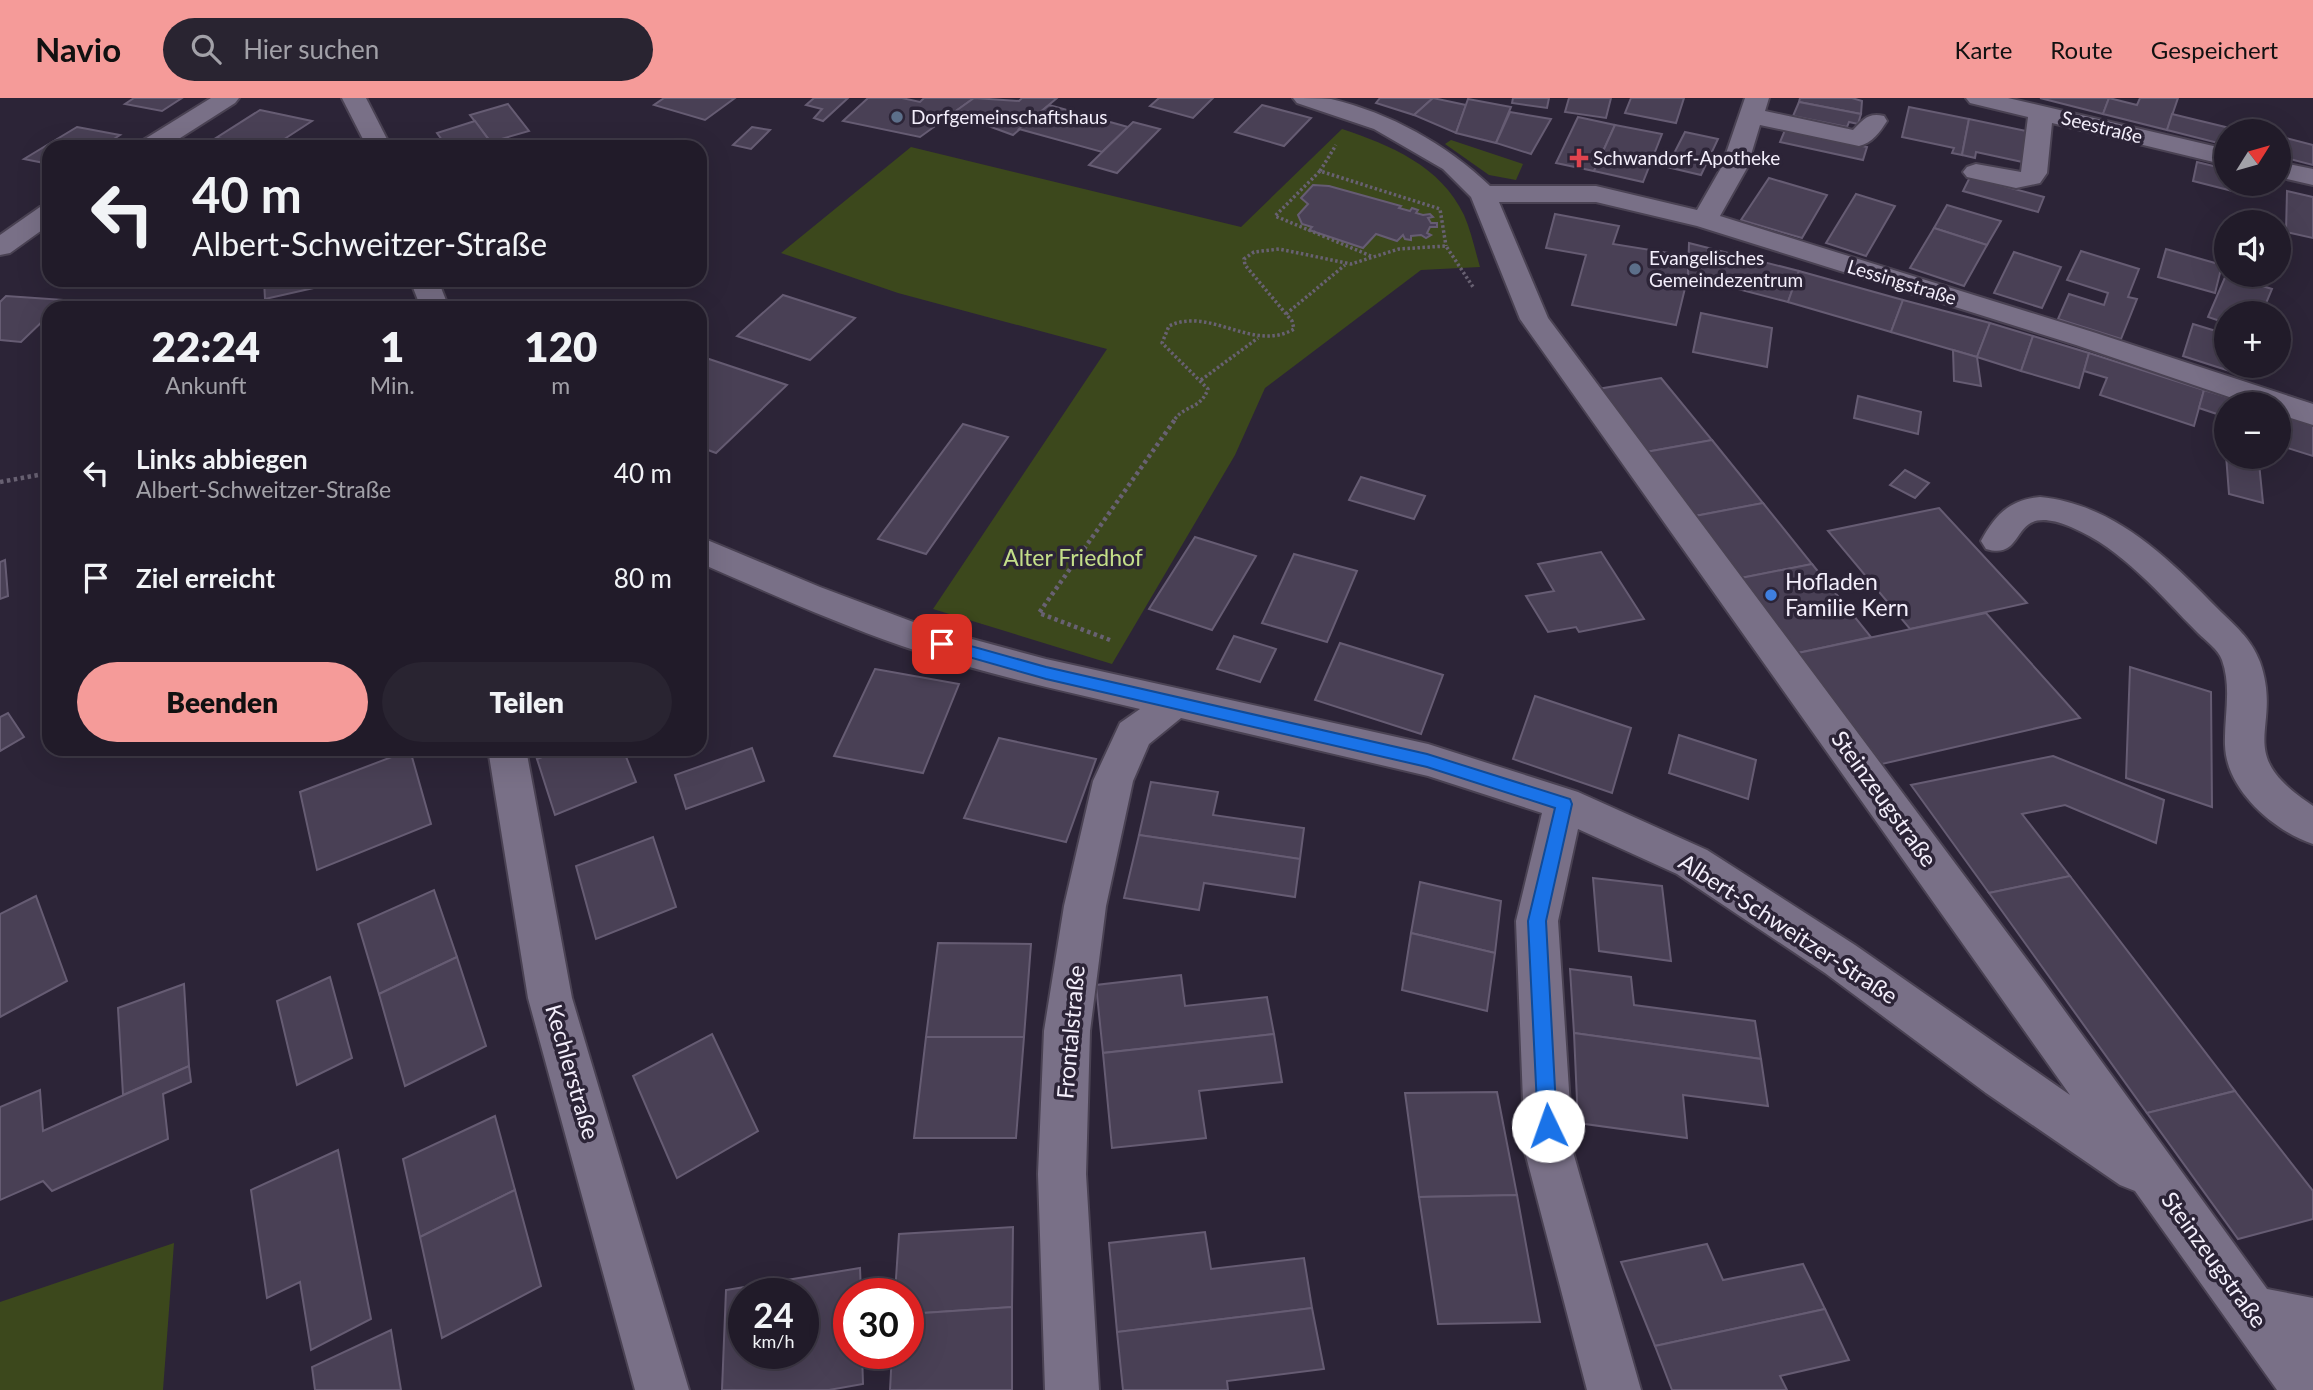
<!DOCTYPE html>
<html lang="de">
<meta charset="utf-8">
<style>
:root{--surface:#211b29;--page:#292431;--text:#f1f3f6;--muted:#a2a1a8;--line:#3e3946;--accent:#f59b99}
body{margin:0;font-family:Lato,sans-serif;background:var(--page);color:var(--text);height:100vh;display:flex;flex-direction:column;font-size:26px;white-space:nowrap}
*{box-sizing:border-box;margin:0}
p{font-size:23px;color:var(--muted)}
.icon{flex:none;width:38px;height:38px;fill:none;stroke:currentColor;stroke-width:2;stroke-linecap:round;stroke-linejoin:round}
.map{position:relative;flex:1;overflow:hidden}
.panel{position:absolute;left:42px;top:203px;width:665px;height:455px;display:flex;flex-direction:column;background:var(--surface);border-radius:21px;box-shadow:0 7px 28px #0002,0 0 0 2px var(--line)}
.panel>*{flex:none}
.hud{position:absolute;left:42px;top:42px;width:665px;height:147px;border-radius:21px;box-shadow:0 7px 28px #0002,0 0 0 2px var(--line);background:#211b29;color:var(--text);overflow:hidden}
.needle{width:46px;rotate:53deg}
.fabs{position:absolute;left:2214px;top:21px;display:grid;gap:14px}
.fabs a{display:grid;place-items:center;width:77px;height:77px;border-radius:50%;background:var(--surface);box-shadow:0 7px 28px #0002,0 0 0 2px var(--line);font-size:35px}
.speed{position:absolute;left:728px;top:1180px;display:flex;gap:14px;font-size:35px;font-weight:700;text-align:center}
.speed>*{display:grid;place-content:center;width:91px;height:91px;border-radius:50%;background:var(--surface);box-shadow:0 7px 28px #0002,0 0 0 2px var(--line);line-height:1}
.speed small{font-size:18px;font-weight:400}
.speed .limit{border:10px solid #d22;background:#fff;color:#111}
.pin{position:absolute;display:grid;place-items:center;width:60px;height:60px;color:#fff;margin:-30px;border-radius:14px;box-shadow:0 4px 10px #0006}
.me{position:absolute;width:77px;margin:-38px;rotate:357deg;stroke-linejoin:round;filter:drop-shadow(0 0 5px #0008)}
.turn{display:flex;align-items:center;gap:24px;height:147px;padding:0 35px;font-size:32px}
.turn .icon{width:91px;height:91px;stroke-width:2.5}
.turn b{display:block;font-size:49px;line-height:60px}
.eta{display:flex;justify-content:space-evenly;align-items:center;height:119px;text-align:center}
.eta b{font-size:42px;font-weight:800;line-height:49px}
.primary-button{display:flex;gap:14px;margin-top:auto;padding:14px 35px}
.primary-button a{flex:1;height:80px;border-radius:42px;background:var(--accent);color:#111;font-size:28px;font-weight:800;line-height:80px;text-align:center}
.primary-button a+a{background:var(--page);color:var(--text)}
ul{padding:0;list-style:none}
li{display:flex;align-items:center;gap:21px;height:105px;padding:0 35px}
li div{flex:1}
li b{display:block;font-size:26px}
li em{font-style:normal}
header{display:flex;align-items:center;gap:42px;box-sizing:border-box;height:98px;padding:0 35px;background:var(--accent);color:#111}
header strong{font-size:33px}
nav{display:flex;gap:38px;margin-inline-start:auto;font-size:24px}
.search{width:490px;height:63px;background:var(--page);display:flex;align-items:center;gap:18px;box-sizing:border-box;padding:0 24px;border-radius:38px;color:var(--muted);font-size:26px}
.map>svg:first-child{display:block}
</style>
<header>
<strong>Navio</strong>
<div class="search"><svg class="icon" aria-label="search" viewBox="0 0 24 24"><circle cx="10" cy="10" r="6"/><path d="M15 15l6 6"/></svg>Hier suchen</div>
<nav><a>Karte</a><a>Route</a><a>Gespeichert</a></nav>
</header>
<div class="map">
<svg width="2313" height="1292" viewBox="0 0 2313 1292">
<rect width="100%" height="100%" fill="#2c2437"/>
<g fill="#3c481c">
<path d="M1342,31C1390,47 1441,68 1464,117C1471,133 1475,152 1480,169L1421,172L1265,290L1235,357L1112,566L933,511L1107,251L898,195L781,155L911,49L1241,129Z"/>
<polygon points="1451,42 1523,66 1516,82 1489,77 1445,46"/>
<polygon points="174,1145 163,1292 0,1292 0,1204"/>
</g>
<g fill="#494055" stroke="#665c73" stroke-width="2" fill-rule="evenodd">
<polygon points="134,0 182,0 162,13 125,6"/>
<polygon points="664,0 735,0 705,22 654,7"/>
<polygon points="814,0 848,0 823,23 814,20 822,11 806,7"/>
<polygon points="868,0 902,0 920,4 924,0 974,0 920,39 843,23"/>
<polygon points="974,0 1019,3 1022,0 1057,0 1013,37 953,15"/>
<polygon points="1159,0 1213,0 1193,20 1150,8"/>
<polygon points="1380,0 1433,0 1414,17 1376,5"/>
<polygon points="1433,0 1466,7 1456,35 1414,17"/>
<polygon points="1513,0 1549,0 1547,10 1512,5"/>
<polygon points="1569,0 1611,0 1606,20 1565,14"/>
<polygon points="1631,0 1684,0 1676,25 1625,15"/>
<polygon points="1800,0 1852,0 1862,3 1861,16 1799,4"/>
<polygon points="2040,0 2109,0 2103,16"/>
<polygon points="2109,0 2137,7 2140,0 2178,0 2167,32 2103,16"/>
<polygon points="1468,1 1511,9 1496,45 1456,35"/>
<polygon points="1799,4 1861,16 1858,26 1849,24 1847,29 1793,18"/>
<polygon points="508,6 529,33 491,44 470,17"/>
<polygon points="1049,7 1128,29 1102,54 1019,31"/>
<polygon points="1262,7 1311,20 1284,48 1235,34"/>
<polygon points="1909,9 1969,21 1962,57 1952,55 1954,50 1902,39"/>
<polygon points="260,12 312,23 272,49 216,40"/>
<polygon points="1510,14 1551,21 1531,56 1496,45"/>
<polygon points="2172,16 2242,33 2226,33 2226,47 2167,32"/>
<polygon points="1578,19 1615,27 1594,73 1556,65"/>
<polygon points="1969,21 2031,34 2027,65 1976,54 1975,60 1962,57"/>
<polygon points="475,23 494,49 447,49 437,35"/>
<polygon points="1133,24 1160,31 1117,75 1089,67"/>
<polygon points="1615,27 1662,36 1643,84 1594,73"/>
<polygon points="77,29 120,37 101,49 49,49 49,66 24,61"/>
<polygon points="752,29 770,32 751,51 733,47"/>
<polygon points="1785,32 1867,49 1863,62 1780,44"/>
<polygon points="1685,34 1718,41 1701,77 1667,69"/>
<polygon points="2278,38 2313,47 2313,67 2278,58"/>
<polygon points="2197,64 2226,71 2226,86 2255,86 2252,98 2193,83"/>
<polygon points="1970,79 2044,99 2038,114 1963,93"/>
<polygon points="1769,80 1827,97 1802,140 1741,122"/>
<polygon points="1313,87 1329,88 1401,108 1399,110 1410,113 1412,110 1418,112 1416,115 1423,117 1430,116 1433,119 1428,120 1431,125 1437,125 1437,129 1430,129 1427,135 1431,137 1426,140 1421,137 1411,138 1411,142 1405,141 1403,137 1397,143 1376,136 1363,150 1309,132 1312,129 1302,126 1298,117 1308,106 1301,100"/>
<polygon points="2287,93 2313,99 2313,140 2286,134"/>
<polygon points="1856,96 1895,108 1866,158 1826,145"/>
<polygon points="1947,107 2001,123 1987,147 1934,130"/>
<polygon points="1555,116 1619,128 1613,146 1688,158 1688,178 1676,227 1572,207 1586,157 1546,150"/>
<polygon points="1934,130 1987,147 1964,188 1910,170"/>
<polygon points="1689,145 1799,173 1788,204 1688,178"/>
<polygon points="2166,151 2222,167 2215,195 2158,179"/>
<polygon points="2081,153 2139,171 2128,199 2137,201 2121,241 2058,221 2069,196 2104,207 2108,195 2067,182"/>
<polygon points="2014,154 2061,169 2042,210 1994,195"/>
<polygon points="1799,173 1903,202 1891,234 1788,204"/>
<polygon points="2226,177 2272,191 2262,215 2226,215 2226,225 2208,219"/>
<polygon points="264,182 345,182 345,183 265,201"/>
<polygon points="783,197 855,220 810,262 737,238"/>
<polygon points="6,198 65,202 57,210 49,210 49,217 21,244 0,242 0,204"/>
<polygon points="1903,202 1990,225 1977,259 1891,234"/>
<polygon points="1701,215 1772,230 1767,269 1693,254"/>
<polygon points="1990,225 2033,238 2021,273 1977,259"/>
<polygon points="2193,226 2226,236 2226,268 2242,268 2239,276 2183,258"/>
<polygon points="2033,238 2089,255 2079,290 2021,273"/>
<polygon points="1953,252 1977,259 1981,288 1954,283"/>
<polygon points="2089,255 2204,292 2194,328 2100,297 2107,280 2084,273"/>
<polygon points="700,258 787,287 716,355 700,349"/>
<polygon points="1661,280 1712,342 1646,354 1598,291"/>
<polygon points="2204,292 2250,306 2226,306 2226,319 2199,310"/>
<polygon points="1858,298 1921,314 1918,336 1854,320"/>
<polygon points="2278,315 2313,326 2313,358 2278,347"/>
<polygon points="963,326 1008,339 926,456 878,441"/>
<polygon points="1712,342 1763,405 1695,418 1646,354"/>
<polygon points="2226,357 2259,365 2263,405 2229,396"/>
<polygon points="1905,372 1929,385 1915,400 1890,387"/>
<polygon points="1361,379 1425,398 1414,421 1349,402"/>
<polygon points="1763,405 1812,466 1741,480 1695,418"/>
<polygon points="1939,410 2027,505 1910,531 1828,433"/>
<polygon points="1195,439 1256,458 1212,532 1149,511"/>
<polygon points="1601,454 1644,521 1579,534 1576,529 1548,534 1526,498 1554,493 1538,466"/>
<polygon points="1294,456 1357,473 1327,544 1262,525"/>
<polygon points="5,462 8,498 0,501 0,464"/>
<polygon points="1812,466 1871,539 1798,555 1741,480"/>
<polygon points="1986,515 2080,620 1882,666 1798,555"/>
<polygon points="1234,538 1276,551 1260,584 1217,571"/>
<polygon points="1340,545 1443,577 1421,636 1315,602"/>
<polygon points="2130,569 2211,594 2212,709 2126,680"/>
<polygon points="875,571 959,586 923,675 834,658"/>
<polygon points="1535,598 1631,630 1612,695 1513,661"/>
<polygon points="8,615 24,639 0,653 0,619"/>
<polygon points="1679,637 1756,662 1748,701 1669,675"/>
<polygon points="999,640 1096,661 1066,744 964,720"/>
<polygon points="752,650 764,683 686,711 675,677"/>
<polygon points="534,651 563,651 537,661"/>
<polygon points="563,651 623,651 636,684 555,717 537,661"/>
<polygon points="410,652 431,726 317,772 300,694"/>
<polygon points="2053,658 2164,702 2156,745 2065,707 2022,716 2070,778 1989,795 1911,687"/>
<polygon points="1151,684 1218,694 1213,717 1304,730 1300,761 1139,737"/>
<polygon points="1139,737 1300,761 1295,799 1204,785 1199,812 1124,800"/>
<polygon points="653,739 676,809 596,841 576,768"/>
<polygon points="2070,778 2235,993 2147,1015 1989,795"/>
<polygon points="1593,780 1662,788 1671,863 1599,853"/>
<polygon points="1420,784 1501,803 1495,855 1411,835"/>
<polygon points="434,792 457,859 379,896 358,826"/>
<polygon points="36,798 67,883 0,919 0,816"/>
<polygon points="1411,835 1495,855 1487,913 1402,892"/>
<polygon points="938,845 1031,846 1024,939 926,939"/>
<polygon points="457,859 486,948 405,988 379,896"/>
<polygon points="1570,871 1631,879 1634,907 1755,923 1761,961 1574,935"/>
<polygon points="1181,877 1185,908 1267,899 1274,936 1103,955 1096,887"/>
<polygon points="330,879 352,960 297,987 277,903"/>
<polygon points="184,886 189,968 123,997 118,910"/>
<polygon points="1574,935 1761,961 1768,1008 1683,997 1687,1040 1578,1025"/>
<polygon points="712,936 758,1033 677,1080 633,978"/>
<polygon points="1274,936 1282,984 1199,993 1206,1040 1112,1050 1103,955"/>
<polygon points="926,939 1024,939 1016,1040 914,1040"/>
<polygon points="189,968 191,984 163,996 168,1041 52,1093 43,1083 0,1102 0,1009 40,992 43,1033"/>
<polygon points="2235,993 2313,1093 2313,1121 2238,1141 2147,1015"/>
<polygon points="1497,994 1517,1097 1419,1099 1405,995"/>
<polygon points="495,1018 515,1092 420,1139 403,1061"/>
<polygon points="338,1052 371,1221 311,1252 300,1184 267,1200 251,1092"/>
<polygon points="515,1092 541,1188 442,1240 420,1139"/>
<polygon points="1517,1097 1540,1224 1438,1226 1419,1099"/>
<polygon points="1013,1129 1012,1209 908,1216 908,1195 895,1195 899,1136"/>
<polygon points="1205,1134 1211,1171 1304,1160 1312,1210 1117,1234 1109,1145"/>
<polygon points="1707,1146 1723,1182 1803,1166 1825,1211 1655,1248 1621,1164"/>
<path d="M860,1170L861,1195H849V1255H862L863,1286L829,1292H722L726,1192ZM744,1195H803V1255H744Z"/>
<polygon points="1012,1209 1012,1292 890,1292 892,1255 908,1255 908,1216"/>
<polygon points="1312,1210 1324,1271 1227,1283 1228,1292 1123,1292 1117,1234"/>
<polygon points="1825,1211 1849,1262 1780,1278 1787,1292 1672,1292 1655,1248"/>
<polygon points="391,1232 401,1292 315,1292 312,1269"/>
</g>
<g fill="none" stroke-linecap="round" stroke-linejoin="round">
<g stroke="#4a4253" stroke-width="4">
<g id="minor">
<polygon points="211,0 239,0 235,5 166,49 137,49 140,44"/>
<polygon points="342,0 366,0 391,49 367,49"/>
<path d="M1293,0C1305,0 1319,0 1331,1C1390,15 1446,46 1490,88H1596L1697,112L1721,70L1745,0H1769L1765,13L1853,32C1863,22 1868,14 1884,18L1887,23C1880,34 1872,45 1859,48L1760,27L1747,70L1720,118L2096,235L2313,306V327L2278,316V306H2250L2076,247L1697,128L1596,104H1499L1548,220L2043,883L2267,1191L2313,1200V1292H2277L2135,1093L2120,1087L1986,995L1825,875L1677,776L1578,731L1558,823L1573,1054L1641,1292H1587L1525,1054L1516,823L1542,715L1428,678L1181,620L1149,646L1133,683L1106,808L1090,933L1086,1076L1099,1292H1045L1038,1076L1044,933L1064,808L1093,683L1120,625L1140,611C1061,592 979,575 902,548C834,524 767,494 700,465V439L820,489L924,528L1046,561L1428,646L1578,694L1707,752L1855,847L2070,997L1520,221L1471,99L1443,71L1374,31L1297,5Z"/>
<polygon points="1966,0 2008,0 2226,51 2226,67 2052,25 2047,75 2040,85 2016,90 1967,79 1963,74 1967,69 1976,66 2021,74 2028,19 1970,5"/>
<polygon points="2278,64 2313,71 2313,87 2278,79"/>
<polygon points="49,107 49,127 10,155 0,157 0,137 40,109"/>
<polygon points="410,182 438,182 449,210 421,210"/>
<path d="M2040,399C2114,406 2168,460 2217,510C2234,527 2251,540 2260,564C2284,633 2230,653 2313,708V746C2274,733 2226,692 2225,647C2224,619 2232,590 2222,562C2218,551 2206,543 2198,535C2159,496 2123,451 2071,429C2006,402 2030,464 1986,451L1981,443C1995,417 2009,402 2040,399Z"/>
<polygon points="488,651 526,651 572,900 689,1292 635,1292 528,900"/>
</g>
</g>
<g stroke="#686172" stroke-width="3.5" stroke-dasharray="2.5 2.5" stroke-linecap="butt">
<polyline points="1320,73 1336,47"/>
<polyline points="1371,158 1275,118 1320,73 1440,111 1446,148"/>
<polyline points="1286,216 1345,167"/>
<polyline points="1201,282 1258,240"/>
<path d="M1175,321C1185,307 1200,312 1208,291L1162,245L1169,228C1210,208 1253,255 1294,231L1292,223L1245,167L1244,161L1254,154L1279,151L1351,166L1399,151L1446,148L1473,189"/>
</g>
<g stroke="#686172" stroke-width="4.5" stroke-dasharray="3.5 3.5" stroke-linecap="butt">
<polyline points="0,384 49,375"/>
<polyline points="1110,542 1039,515 1176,320"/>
</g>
<use href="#minor" fill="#797087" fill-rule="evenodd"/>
</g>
<polygon fill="#1a73e8" stroke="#114b97" stroke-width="2" points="942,540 1046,569 1427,656 1570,701 1572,706 1546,823 1557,1028 1554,1035 1548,1038 1541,1035 1538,1028 1528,823 1555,710 1427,669 1046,581 937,550 935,546"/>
<g fill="#5c6f8a" stroke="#2c2437" stroke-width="2.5">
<circle cx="897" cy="19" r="7"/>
<circle cx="1635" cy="171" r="7"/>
</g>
<path fill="#e0444e" stroke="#2c2437" stroke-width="2.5" d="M1575.5 49.5h7v7h7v7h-7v7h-7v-7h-7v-7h7z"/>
<circle fill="#3f7fe0" stroke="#2c2437" stroke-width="2.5" cx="1771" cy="497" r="7"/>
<g text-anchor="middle" stroke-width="7" stroke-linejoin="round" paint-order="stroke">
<g font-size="19" fill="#f3eefb" stroke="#2c2437" text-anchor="start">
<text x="911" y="26">Dorfgemeinschaftshaus</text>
<text x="1593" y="67">Schwandorf-Apotheke</text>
<text x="1649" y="167">Evangelisches<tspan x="1649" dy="22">Gemeindezentrum</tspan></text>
</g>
<g font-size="19" fill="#f3eefb" stroke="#2c2437">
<text transform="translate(2102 29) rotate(14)" y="7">Seestraße</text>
<text transform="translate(1902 184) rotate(17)" y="7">Lessingstraße</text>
</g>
<g font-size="23" fill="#c4df89" stroke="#2c2437">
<text x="1073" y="468">Alter Friedhof</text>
</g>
<g font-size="23" fill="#f3eefb" stroke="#2c2437" text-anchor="start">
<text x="1785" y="492">Hofladen<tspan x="1785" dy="26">Familie Kern</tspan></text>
</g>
<g font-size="23" fill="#f3eefb" stroke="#2c2437">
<text transform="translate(1884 701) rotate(54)" y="8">Steinzeugstraße</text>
<text transform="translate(1788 831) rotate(33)" y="8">Albert-Schweitzer-Straße</text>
<text transform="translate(1071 934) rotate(-85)" y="8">Frontalstraße</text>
<text transform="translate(572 974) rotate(74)" y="8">Kechlerstraße</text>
<text transform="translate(2214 1162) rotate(54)" y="8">Steinzeugstraße</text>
</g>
</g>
</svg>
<div class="fabs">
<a><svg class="needle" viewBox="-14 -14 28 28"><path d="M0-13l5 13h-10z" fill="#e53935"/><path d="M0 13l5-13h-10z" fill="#a2a1a8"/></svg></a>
<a><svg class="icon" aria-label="sound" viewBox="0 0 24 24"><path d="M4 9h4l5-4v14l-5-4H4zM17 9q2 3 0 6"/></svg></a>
<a>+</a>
<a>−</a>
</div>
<div class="speed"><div>24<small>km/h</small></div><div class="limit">30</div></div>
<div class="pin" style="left:942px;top:546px;background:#d93025"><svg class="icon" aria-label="arrive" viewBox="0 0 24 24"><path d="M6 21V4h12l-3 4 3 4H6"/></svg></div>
<svg class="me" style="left:1548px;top:1028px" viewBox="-20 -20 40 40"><circle r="19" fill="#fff"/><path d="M0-13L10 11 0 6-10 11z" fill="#1a73e8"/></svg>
<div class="hud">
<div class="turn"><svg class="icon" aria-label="left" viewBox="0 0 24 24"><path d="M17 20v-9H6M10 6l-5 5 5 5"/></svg><div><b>40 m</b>Albert-Schweitzer-Straße</div></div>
</div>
<section class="panel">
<div class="eta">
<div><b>22:24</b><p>Ankunft</p></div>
<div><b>1</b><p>Min.</p></div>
<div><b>120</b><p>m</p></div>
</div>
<ul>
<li><svg class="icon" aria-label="left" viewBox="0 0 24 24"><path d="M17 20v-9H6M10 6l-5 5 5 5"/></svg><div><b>Links abbiegen</b><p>Albert-Schweitzer-Straße</p></div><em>40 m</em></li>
<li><svg class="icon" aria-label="arrive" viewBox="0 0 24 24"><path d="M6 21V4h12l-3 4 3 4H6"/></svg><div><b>Ziel erreicht</b></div><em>80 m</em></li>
</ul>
<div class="primary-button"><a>Beenden</a><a>Teilen</a></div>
</section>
</div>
